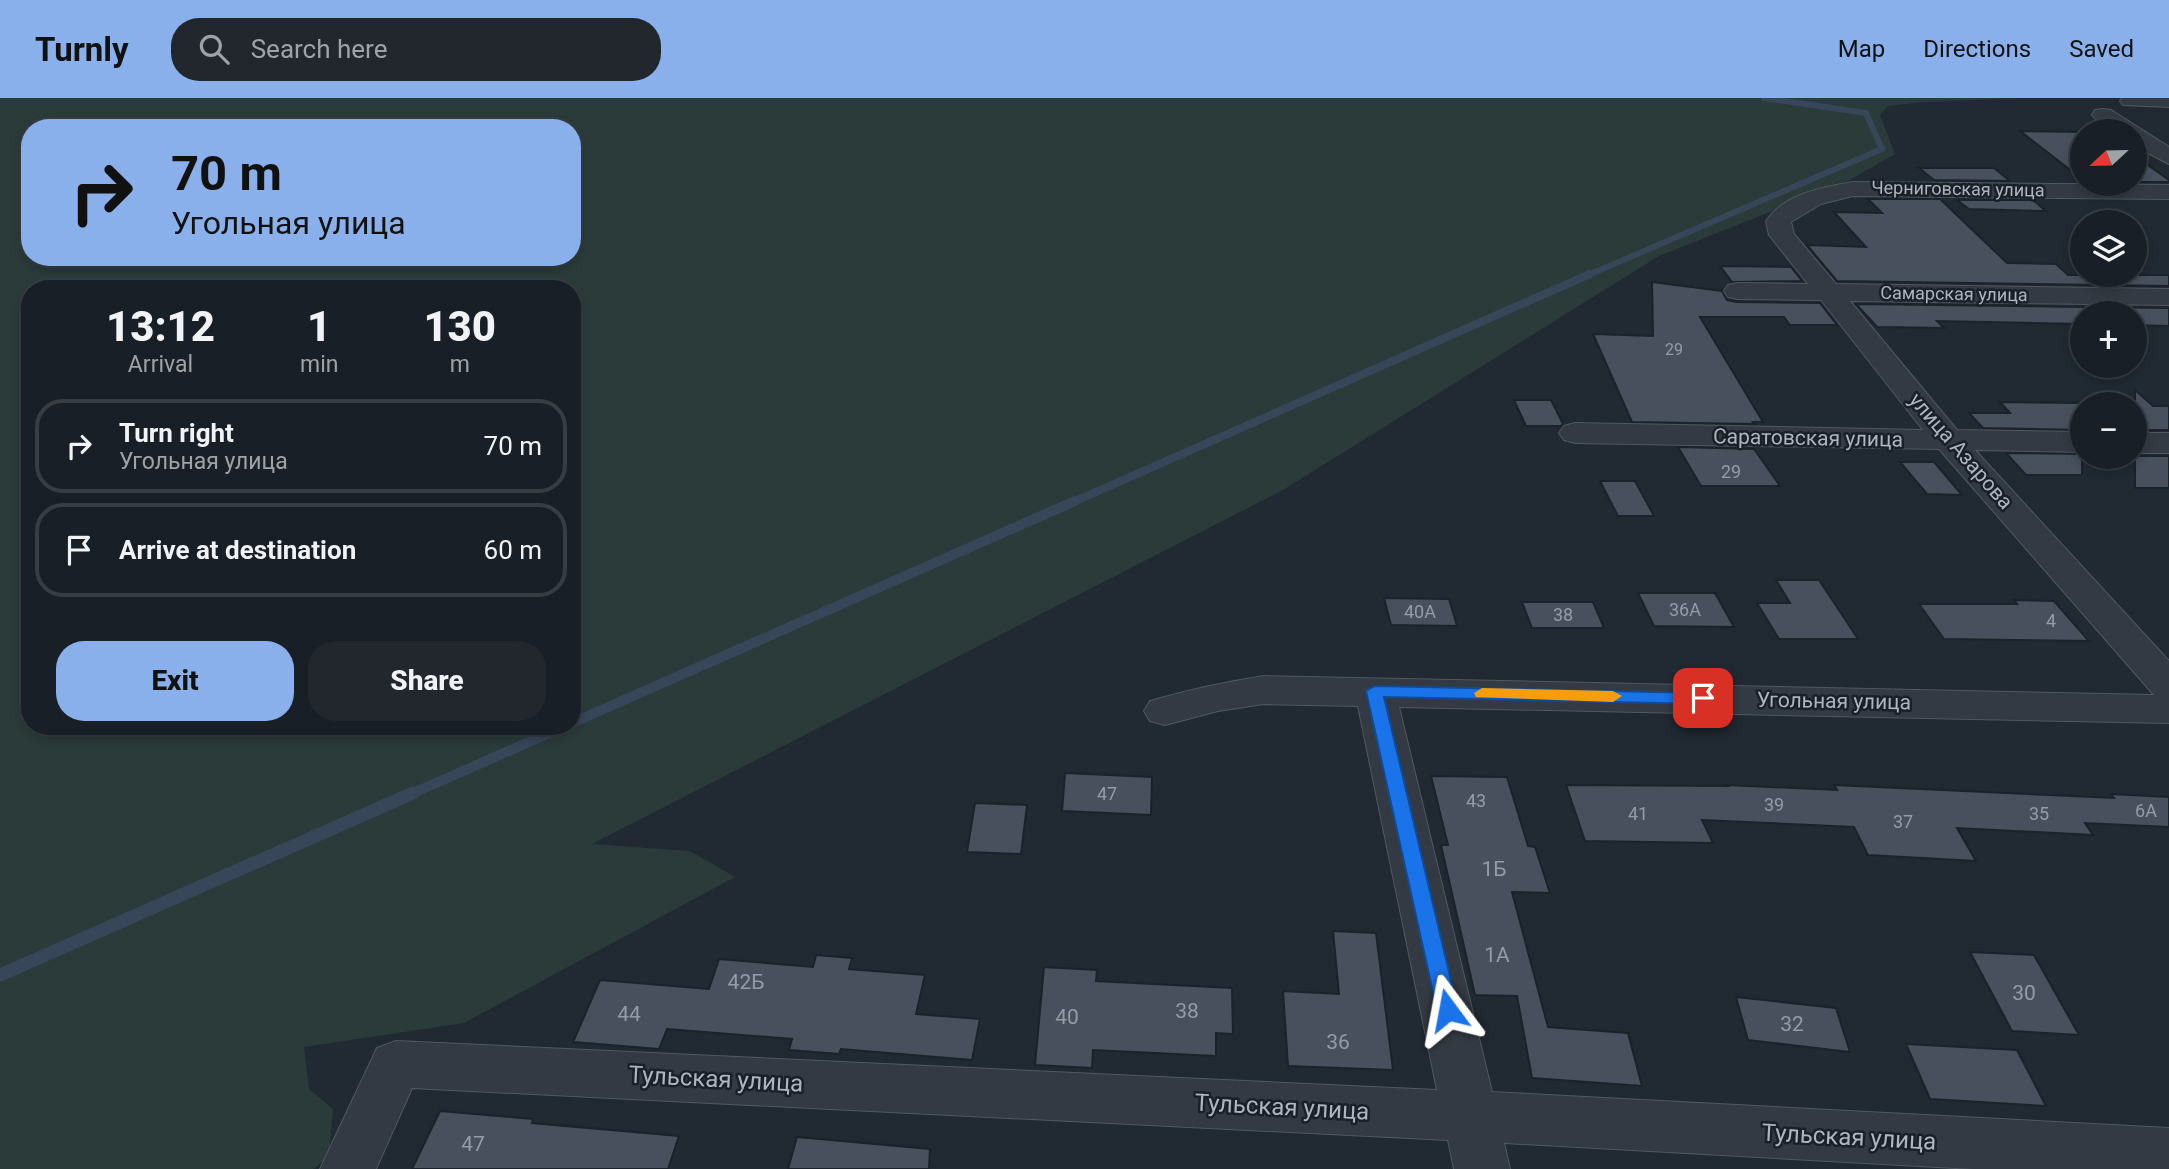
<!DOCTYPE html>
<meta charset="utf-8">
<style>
:root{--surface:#191f26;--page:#22272e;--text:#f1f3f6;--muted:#9fa2a7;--line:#373d43;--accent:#89b0ea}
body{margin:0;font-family:Roboto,sans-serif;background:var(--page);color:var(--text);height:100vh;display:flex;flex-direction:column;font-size:26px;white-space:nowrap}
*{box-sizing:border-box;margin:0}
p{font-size:23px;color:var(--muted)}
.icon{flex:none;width:38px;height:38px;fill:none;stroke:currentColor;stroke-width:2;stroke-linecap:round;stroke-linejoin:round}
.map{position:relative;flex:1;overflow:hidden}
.panel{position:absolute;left:21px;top:182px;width:560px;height:455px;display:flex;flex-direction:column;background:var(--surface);border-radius:28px;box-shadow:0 4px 10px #0003,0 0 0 2px var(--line)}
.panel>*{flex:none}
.top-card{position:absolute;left:21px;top:21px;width:560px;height:147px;border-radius:28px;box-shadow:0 4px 10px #0003,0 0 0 2px var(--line);background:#89b0ea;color:#111;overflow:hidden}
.needle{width:46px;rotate:248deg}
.controls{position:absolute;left:2070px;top:21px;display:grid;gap:14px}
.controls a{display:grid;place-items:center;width:77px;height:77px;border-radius:50%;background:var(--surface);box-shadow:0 4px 10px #0003,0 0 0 2px var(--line);font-size:35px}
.pin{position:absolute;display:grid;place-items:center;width:60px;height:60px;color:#fff;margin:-30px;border-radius:14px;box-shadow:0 4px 10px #0006}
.me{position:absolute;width:77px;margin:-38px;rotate:347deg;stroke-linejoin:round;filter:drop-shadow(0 0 5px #0008)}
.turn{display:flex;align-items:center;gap:24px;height:147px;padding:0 35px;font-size:32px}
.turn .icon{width:91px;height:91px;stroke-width:2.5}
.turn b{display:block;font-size:49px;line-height:60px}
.eta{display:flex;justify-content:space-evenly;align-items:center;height:119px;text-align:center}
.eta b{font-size:42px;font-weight:800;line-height:49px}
.cta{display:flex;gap:14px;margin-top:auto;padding:14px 35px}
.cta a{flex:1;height:80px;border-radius:28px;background:var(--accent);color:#111;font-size:28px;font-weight:800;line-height:80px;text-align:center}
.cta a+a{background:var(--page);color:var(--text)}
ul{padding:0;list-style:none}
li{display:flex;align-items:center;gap:21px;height:94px;margin:0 14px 10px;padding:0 21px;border:4px solid var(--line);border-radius:28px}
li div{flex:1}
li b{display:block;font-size:26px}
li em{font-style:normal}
header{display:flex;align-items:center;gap:42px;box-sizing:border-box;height:98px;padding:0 35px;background:var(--accent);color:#111}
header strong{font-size:33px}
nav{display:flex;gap:38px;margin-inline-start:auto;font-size:24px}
.search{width:490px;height:63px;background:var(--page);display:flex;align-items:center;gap:18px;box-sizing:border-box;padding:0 24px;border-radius:28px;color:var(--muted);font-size:26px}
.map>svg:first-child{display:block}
</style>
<header>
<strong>Turnly</strong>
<div class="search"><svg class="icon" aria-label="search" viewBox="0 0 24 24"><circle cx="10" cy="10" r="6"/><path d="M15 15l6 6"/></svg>Search here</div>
<nav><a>Map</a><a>Directions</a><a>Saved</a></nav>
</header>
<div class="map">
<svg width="2169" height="1071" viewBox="0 0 2169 1071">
<rect width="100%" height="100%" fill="#212932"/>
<path fill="#2a3b3a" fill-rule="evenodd" d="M0,0H2021L1923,4L1888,8L1880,17L1895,56L1848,83L1659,158L1283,392L592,746L690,753L735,779L464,925L304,949L309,991L333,1011L329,1057L314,1071H0ZM30,30H572V159H30ZM30,191H572V628H30Z"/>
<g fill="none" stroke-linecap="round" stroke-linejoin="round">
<polyline stroke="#38465a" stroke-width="6" points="1586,178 1882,51 1866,15 1764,0"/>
<polyline stroke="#38465a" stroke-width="8" points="1071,405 1590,176"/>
<g stroke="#38465a" stroke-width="10">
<polyline points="572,625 1075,403"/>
<polyline points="409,697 565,628"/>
</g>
<polyline stroke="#38465a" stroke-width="13" points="0,877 413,695"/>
</g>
<g fill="#47505c" stroke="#1c222a" stroke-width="2">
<polygon points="2020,33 2082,34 2082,81"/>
<polygon points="2135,58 2169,82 2169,84 2135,84"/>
<polygon points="1919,70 1994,70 2010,83 1934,82"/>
<polygon points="1868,101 1940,101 2007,165 2056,166 2068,177 2169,177 2169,188 1837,183 1807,147 1866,149 1834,114 1882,115"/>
<polygon points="1957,102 2033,102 2046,113 1969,111"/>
<polygon points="1720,168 1791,169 1802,183 1732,184"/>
<polygon points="1652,184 1722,193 1727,202 1737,204 1820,205 1837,227 1790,227 1784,219 1700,219 1763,324 1753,324 1755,326 1632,324 1593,236 1653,238"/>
<polygon points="1856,206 2169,210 2169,228 2135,227 2135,215 2082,215 2082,226 1937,223 1944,230 1877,229"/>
<polygon points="2135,292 2153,308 2169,308 2169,332 2135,332"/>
<polygon points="1514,302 1551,302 1563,326 1561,328 1526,328"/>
<polygon points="2000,304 2082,305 2082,332 1983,330 1969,315 2010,315"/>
<polygon points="1678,349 1754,351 1780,388 1701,388"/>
<polygon points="2006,355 2082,356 2082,377 2026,377"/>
<rect x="2135" y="358" width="34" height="32"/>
<polygon points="1900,364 1934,364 1962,397 1927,396"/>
<polygon points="1600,383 1635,383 1654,418 1618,418"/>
<polygon points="1776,482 1819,482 1858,541 1779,541 1757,505 1790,505"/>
<polygon points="1638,495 1715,495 1734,529 1654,528"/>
<polygon points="1384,500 1449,501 1457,528 1391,527"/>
<polygon points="2014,502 2054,503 2089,543 1944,541 1919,506 2017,506"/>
<polygon points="1522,504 1593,504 1604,530 1532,530"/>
<polygon points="1065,675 1152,679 1151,717 1062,713"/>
<polygon points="1431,678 1507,679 1528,748 1535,749 1550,795 1512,794 1548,929 1628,935 1642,988 1532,980 1517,898 1475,897 1441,747 1448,747"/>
<polygon points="1566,687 1728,688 1727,687 1837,692 1834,687 2114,700 2111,696 2169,699 2169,729 2085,725 2093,737 1957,730 1976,763 1868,757 1854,729 1702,722 1713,745 1585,743"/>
<polygon points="975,705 1027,707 1021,756 967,754"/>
<polygon points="1333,833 1376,835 1393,972 1288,968 1283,893 1339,896"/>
<polygon points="1970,854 2034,857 2079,937 2012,933"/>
<polygon points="816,857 852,860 849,871 925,877 916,916 980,921 972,962 841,951 839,956 789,952 792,941 667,931 659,951 573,944 600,882 709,891 719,861 813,869"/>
<polygon points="1044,869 1097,872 1096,883 1232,890 1233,936 1216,935 1216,958 1093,952 1092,970 1035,967"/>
<polygon points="1736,899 1836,910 1850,954 1748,942"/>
<polygon points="1906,946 2017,952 2046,1008 1930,1001"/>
<polygon points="440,1013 533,1021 532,1025 679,1038 668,1071 412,1071"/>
<polygon points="797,1039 930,1051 929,1071 788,1071"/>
</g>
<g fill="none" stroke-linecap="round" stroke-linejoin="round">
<g stroke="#515861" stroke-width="2">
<g id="minor">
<polygon points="2122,0 2169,0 2169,9 2123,7 2120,3"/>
<path d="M2103,11L2111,12L2169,49V66L2135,48V33C2118,33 2104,32 2092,17L2095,12Z"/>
<path d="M1853,84L2169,87V101L1853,98L1821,106L1791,124L1794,136L1836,186L2169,191V207L1850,203L1957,332L2082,334V354L1975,352L2169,563V625L1399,609L1492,994L2169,1030V1071H1973L1504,1045L1510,1071H1454L1448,1042L412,990L376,1071H320L377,950L396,943L1437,992L1358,608L1264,606L1218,613L1165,627L1150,623L1144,613L1150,603C1188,592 1225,584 1264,578L2154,597L1939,351L1575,345L1564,342L1559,335L1564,328L1575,325L1923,332L1821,202L1738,201L1728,199L1724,193L1728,187L1738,185L1808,186L1769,137L1766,123C1784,96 1823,89 1853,84Z"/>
<rect x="2135" y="335" width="34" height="20"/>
</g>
</g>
<use href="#minor" fill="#343a43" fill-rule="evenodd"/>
</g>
<polygon fill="#1a73e8" stroke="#114b97" stroke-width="2" points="1375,588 1703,595 1712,600 1703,606 1384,599 1458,912 1455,918 1448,921 1440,918 1437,912 1366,593"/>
<polygon fill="#f59e0b" points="1482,590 1613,593 1622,598 1613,604 1476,599 1474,595"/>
<g text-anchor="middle" stroke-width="5" stroke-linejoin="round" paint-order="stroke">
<g font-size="16" fill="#949ca7">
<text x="1674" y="257">29</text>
</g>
<g font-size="18" fill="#aeb5c0" stroke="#1a2028">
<text transform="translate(1958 91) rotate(1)" y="6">Черниговская улица</text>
<text transform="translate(1954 196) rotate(1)" y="6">Самарская улица</text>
</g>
<g font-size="18" fill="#949ca7">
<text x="1731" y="380">29</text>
<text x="1685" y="518">36А</text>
<text x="1420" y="520">40А</text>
<text x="1563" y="523">38</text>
<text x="2051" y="529">4</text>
<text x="1107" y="702">47</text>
<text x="1476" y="709">43</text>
<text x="1774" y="713">39</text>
<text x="2146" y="719">6А</text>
<text x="1638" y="722">41</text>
<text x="2039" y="722">35</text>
<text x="1903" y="730">37</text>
</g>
<g font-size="21" fill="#aeb5c0" stroke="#1a2028">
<text transform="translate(1808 340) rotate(1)" y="7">Саратовская улица</text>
<text transform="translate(1961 353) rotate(49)" y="7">улица Азарова</text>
<text transform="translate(1834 603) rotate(1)" y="7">Угольная улица</text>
</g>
<g font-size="21" fill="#949ca7">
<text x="1494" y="778">1Б</text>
<text x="1497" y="864">1А</text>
<text x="746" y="891">42Б</text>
<text x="2024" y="902">30</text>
<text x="1187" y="920">38</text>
<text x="629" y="923">44</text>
<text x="1067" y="926">40</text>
<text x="1792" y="933">32</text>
<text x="1338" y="951">36</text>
<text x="473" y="1053">47</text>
</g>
<g font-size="24" fill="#aeb5c0" stroke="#1a2028">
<text transform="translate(716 981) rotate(3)" y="8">Тульская улица</text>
<text transform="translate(1282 1009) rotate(3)" y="8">Тульская улица</text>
<text transform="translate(1849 1039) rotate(3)" y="8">Тульская улица</text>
</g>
</g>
</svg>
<div class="controls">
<a><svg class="needle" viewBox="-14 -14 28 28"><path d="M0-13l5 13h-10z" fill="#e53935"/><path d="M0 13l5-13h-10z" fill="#9fa2a7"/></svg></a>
<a><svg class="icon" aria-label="layers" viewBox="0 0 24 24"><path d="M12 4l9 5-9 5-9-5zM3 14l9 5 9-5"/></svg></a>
<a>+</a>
<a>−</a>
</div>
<div class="pin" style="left:1703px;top:600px;background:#d93025"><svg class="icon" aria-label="arrive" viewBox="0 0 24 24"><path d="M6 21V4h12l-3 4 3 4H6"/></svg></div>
<svg class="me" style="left:1448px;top:912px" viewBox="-20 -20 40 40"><path d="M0-17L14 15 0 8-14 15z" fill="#1a73e8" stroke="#fff" stroke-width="4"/></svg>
<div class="top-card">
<div class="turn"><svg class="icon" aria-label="right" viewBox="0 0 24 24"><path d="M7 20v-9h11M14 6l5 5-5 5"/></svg><div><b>70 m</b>Угольная улица</div></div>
</div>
<section class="panel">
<div class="eta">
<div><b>13:12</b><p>Arrival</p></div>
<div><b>1</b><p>min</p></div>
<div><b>130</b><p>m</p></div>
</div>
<ul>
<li><svg class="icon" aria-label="right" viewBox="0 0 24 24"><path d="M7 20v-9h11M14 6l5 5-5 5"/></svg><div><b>Turn right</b><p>Угольная улица</p></div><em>70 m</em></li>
<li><svg class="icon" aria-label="arrive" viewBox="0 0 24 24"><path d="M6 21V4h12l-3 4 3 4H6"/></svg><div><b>Arrive at destination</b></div><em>60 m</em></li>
</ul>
<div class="cta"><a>Exit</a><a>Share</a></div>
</section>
</div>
